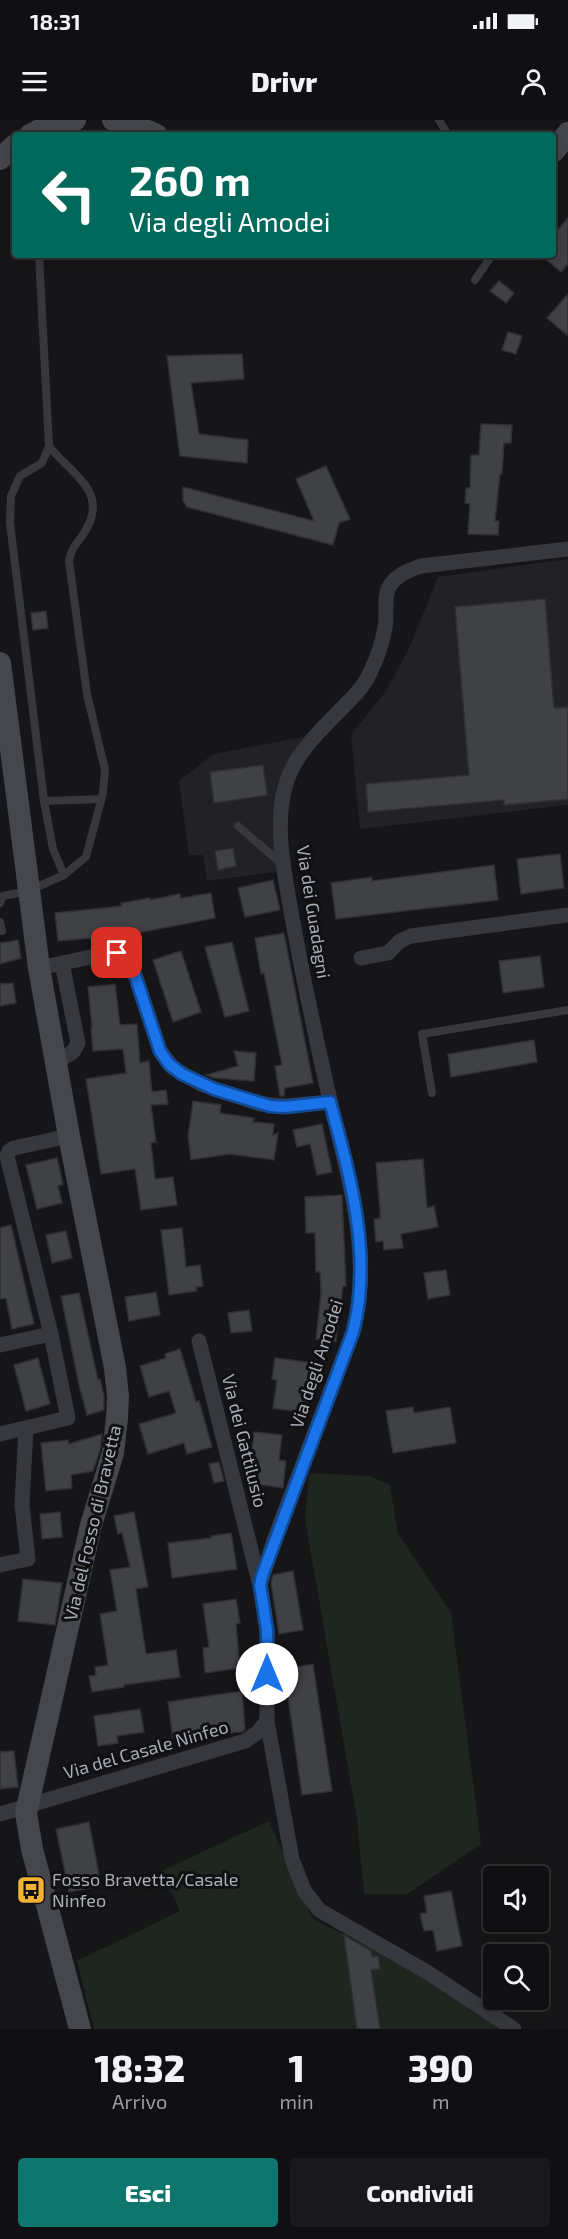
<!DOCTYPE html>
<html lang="it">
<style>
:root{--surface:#101012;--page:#19191b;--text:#f1f3f6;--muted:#9c9d9f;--line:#303032;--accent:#0f766e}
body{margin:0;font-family:"Exo 2",sans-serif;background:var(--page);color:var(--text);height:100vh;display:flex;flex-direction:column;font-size:22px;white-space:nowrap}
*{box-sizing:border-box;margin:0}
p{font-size:20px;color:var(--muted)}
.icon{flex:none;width:33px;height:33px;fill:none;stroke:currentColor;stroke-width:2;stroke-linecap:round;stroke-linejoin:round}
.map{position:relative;height:1909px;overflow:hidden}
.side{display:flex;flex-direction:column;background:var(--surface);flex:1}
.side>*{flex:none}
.guide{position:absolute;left:12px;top:12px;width:544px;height:126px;border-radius:6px;box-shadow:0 3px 15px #0003,0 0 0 2px var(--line);background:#00695c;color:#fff;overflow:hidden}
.tools{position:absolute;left:483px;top:1746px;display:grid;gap:12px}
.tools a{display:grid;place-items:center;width:66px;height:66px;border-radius:6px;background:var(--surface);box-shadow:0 3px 15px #0003,0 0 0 2px var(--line);font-size:30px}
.pin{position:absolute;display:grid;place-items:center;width:51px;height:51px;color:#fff;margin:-26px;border-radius:12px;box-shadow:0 3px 9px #0006}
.me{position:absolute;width:66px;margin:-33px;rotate:0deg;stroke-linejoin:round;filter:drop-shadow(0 0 4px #0008)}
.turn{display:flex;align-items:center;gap:21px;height:126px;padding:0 18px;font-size:27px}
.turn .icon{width:78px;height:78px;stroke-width:2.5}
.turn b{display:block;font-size:42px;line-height:51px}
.eta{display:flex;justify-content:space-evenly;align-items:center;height:102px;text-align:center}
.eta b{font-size:36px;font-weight:800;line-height:42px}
.cta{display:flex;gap:12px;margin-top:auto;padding:12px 18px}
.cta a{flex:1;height:69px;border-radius:6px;background:var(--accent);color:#fff;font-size:24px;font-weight:800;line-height:69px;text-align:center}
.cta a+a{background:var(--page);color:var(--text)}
.status{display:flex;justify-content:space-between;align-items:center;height:42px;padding:0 30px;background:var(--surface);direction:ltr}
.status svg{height:16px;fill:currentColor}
header{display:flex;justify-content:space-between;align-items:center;height:78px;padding:0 18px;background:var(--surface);font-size:27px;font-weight:800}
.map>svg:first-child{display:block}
</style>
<div class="status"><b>18:31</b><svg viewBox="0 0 49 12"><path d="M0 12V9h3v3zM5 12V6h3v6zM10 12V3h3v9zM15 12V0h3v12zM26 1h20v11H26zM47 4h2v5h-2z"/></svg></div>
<header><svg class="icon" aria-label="menu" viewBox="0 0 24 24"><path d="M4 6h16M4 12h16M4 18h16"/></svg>Drivr<svg class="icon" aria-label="person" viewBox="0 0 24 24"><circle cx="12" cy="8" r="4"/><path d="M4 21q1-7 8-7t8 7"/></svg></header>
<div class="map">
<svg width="568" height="1909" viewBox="0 0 568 1909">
<rect width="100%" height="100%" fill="#161618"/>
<g fill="#222225">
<polygon points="568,439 568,685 360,709 351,614 386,571 411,524 438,457"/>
<polygon points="303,617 279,662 279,732 276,752 207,761 203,735 189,735 179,661 213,634"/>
</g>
<g fill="#1e261f">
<polygon points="309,1353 370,1356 390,1365 398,1414 451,1493 481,1724 407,1774 364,1774 357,1699 305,1399"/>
<polygon points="269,1701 312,1798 413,1850 501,1909 94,1909 77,1841 180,1791 161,1751"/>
</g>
<g fill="#404145" stroke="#303034" stroke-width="1.5">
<polygon points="568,98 568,144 561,152 541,135 554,135 554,114"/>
<polygon points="499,161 514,173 506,183 490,171"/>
<polygon points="568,174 568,216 547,198"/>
<polygon points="508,212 522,216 516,234 502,230"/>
<polygon points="242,234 244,259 191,263 199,314 248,320 247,343 180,336 167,236"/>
<polygon points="481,304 512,305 511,323 504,323 502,354 500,354 495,401 499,401 498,415 468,414 470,384 465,383 466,368 470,368 471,335 479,335"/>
<polygon points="326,346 350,399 339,403 333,425 187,387 183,380 183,367 314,401 296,359"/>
<polygon points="545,479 554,588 568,587 568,679 504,685 504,680 368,692 366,664 469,655 455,487"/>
<polygon points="46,491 48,508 33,510 31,493"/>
<polygon points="263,645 267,675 214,683 210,652"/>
<polygon points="233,728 236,746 218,750 215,731"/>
<polygon points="560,734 564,768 521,774 517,739"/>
<polygon points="494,745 498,780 336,799 331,763 372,757 372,761"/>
<polygon points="273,760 280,790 245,797 238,768"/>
<polygon points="211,773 215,798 127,815 58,821 55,793 122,786 121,783 150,778 150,780 180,774 181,778"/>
<polygon points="284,813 313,963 285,968 284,976 280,976 275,946 282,945 264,853 261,854 255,818"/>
<polygon points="18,820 21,838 0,844 0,823"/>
<polygon points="232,822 249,891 225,897 205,827"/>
<polygon points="181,831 201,892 173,902 153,840"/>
<polygon points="540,836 544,867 503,873 499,841"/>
<polygon points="13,863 16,883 0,886 0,864"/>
<polygon points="115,864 120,905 137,904 140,943 149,941 152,972 166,970 168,984 151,985 156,1022 151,1023 155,1059 173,1057 177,1085 141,1090 135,1049 101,1054 86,959 126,953 123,929 93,931 91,907 92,907 88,867"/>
<polygon points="534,920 537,942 451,957 448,934"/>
<polygon points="234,931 256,933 254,961 213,958 206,955 238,946"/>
<polygon points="193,981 221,985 220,993 254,998 253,1002 274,1004 273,1015 278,1013 274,1040 229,1034 191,1040 188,1016"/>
<polygon points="322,1004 332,1052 317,1055 310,1024 297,1027 293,1010"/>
<polygon points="57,1038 63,1064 58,1066 62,1083 37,1089 26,1045"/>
<polygon points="423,1039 427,1088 434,1086 438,1107 401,1114 403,1128 384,1130 383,1121 376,1122 374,1099 380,1098 380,1090 376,1043"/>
<polygon points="342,1075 346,1166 343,1166 336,1222 316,1219 321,1173 320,1152 316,1152 315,1113 306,1113 305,1077"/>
<polygon points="11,1105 34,1204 12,1209 6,1178 0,1179 0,1108"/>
<polygon points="182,1108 186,1147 200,1145 203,1166 196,1167 197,1171 169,1175 161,1110"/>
<polygon points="66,1111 72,1138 52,1143 46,1115"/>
<polygon points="446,1150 450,1175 428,1179 424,1153"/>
<polygon points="156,1172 160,1195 129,1201 125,1177"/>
<polygon points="79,1173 98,1260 100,1259 104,1276 104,1290 87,1295 79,1265 61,1176"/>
<polygon points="249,1190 252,1211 231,1213 228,1193"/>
<polygon points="180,1229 196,1282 199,1281 212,1327 187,1334 184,1323 148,1334 139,1304 176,1293 169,1271 149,1277 140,1246 166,1238 165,1234"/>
<polygon points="38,1238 50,1284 26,1291 14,1245"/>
<polygon points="275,1238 322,1244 319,1263 310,1262 306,1293 273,1288 277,1260 272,1259"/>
<polygon points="413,1287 414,1293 450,1287 456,1323 393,1333 386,1291"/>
<polygon points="254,1312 282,1315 279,1340 286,1341 283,1368 256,1364 259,1340 251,1339"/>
<polygon points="102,1314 100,1330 93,1351 71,1355 72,1368 46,1371 41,1323 68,1320 69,1324"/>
<polygon points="219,1342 224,1361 214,1363 209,1344"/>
<polygon points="60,1392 62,1417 42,1419 40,1394"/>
<polygon points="134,1392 148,1467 136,1469 146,1534 176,1530 180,1557 124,1565 124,1567 92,1572 89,1556 96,1555 95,1547 108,1545 100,1494 117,1491 110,1450 130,1447 122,1413 118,1414 114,1396"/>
<polygon points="231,1413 237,1449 172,1458 168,1423 211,1418 211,1416"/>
<polygon points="293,1451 303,1510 279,1514 271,1463 273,1455"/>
<polygon points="23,1459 62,1463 55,1505 18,1501"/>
<polygon points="236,1479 240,1503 236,1504 240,1548 205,1553 203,1528 209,1527 203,1484"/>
<polygon points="313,1544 332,1671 302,1675 284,1549"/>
<polygon points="242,1571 245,1609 242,1612 211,1614 211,1612 173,1618 168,1582"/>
<polygon points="140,1589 144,1612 117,1616 118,1623 98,1626 94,1596"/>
<polygon points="14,1631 18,1667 0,1669 0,1632"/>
<polygon points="89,1702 101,1766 69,1772 56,1709"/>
<polygon points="451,1771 462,1826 437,1831 433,1810 424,1811 420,1794 427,1793 424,1776"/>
<polygon points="344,1815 371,1831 372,1837 378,1836 380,1849 371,1850 380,1909 357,1909"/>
</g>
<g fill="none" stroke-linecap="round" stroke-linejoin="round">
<g stroke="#37383d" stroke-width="8">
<polyline points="439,0 448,15"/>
<polyline points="39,135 49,326"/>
<polyline points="475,160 492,135"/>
<polyline points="44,681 101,679"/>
<polyline points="238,706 282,744"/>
<path d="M0,783L3,776L28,771L64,755L86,737L103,673L105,650L87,574L69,441C72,424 80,422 87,408C108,369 68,352 49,326L42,343L20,356L11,376L10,403L44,681L53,729L64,755"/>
<polyline points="0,802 2,811"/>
<polyline points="432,973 422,914 568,890"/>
</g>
<g stroke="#37383d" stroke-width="15">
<polyline points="361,838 388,833 400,821 411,816 568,795"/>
<polyline points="39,848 110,833 122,834 133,849 160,931 173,948 203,965 260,984 285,986 330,982"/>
<polyline points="56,942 73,932 78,923 62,843"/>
<polyline points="199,1221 259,1462"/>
<polyline points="0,1225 51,1214"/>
<polyline points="0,1314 68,1298 51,1214 7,1036 9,1031 14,1028 69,1016"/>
<polyline points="0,1445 28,1439 22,1385 26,1308"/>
<polyline points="0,1694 245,1621 257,1613 267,1601"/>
<path d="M514,1909L427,1852L319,1790L304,1770L292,1739L267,1601V1510L260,1465L274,1420L353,1212C373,1133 348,1056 330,980C316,919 303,858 292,797C285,755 274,709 285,667C294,633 323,608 346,584C355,575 364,566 369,555C376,541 382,524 385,508C388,495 382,475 391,464C398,454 410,450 421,446L568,429"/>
</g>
<g stroke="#45474d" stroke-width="22">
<polyline points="113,0 129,3 157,15"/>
<polyline points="30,15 47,6 75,0"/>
<polyline points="554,31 568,13"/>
<polyline points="0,39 15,25"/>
<polyline points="0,543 39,848 69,1016 115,1248 118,1276 117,1298 113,1333 91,1405 26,1693 32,1729 80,1909"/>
</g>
</g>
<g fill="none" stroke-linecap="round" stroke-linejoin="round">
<g stroke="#114b97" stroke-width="15">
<path id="route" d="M117,833L126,837L133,849L160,931L169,944L182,954L214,969L270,986L285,987L330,982C350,1055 373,1136 353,1212L262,1456L260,1465L267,1510V1554"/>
</g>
<use href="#route" stroke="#1a73e8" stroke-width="10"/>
</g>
<defs>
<g id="bus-square" transform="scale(1.5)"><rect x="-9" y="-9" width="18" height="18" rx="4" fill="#f2b134" stroke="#111113"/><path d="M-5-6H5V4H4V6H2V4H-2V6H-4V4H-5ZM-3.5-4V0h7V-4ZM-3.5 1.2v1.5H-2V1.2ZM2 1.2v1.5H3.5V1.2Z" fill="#111"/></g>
</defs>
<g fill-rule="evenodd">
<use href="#bus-square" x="31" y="1770"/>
</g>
<g text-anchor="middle" stroke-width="6" stroke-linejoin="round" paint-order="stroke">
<g font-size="18" fill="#a8adb8" stroke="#111113">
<text transform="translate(313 792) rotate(81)" y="6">Via dei Guadagni</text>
<text transform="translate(317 1244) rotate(-72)" y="6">Via degli Amodei</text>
<text transform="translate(244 1321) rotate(76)" y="6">Via dei Gattilusio</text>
<text transform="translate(93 1403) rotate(-77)" y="6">Via del Fosso di Bravetta</text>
<text transform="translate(146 1630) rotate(-16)" y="6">Via del Casale Ninfeo</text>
</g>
<g font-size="18" fill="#a8adb8" stroke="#111113" text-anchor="start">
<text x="52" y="1766">Fosso Bravetta/Casale<tspan x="52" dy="21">Ninfeo</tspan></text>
</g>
</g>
</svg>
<div class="tools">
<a><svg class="icon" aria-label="sound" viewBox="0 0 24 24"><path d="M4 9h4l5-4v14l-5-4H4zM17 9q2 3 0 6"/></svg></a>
<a><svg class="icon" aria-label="search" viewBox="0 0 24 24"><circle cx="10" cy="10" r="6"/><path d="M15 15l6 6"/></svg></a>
</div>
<div class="pin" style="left:117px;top:833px;background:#d93025"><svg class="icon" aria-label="arrive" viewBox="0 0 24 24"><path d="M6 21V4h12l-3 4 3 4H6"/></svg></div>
<svg class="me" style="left:267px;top:1554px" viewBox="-20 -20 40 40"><circle r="19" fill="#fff"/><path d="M0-13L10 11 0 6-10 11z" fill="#1a73e8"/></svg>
<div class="guide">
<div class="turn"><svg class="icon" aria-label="left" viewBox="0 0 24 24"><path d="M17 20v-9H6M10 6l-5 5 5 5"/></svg><div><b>260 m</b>Via degli Amodei</div></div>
</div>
</div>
<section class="side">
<div class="eta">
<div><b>18:32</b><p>Arrivo</p></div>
<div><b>1</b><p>min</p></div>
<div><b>390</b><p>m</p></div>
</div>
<div class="cta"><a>Esci</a><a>Condividi</a></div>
</section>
